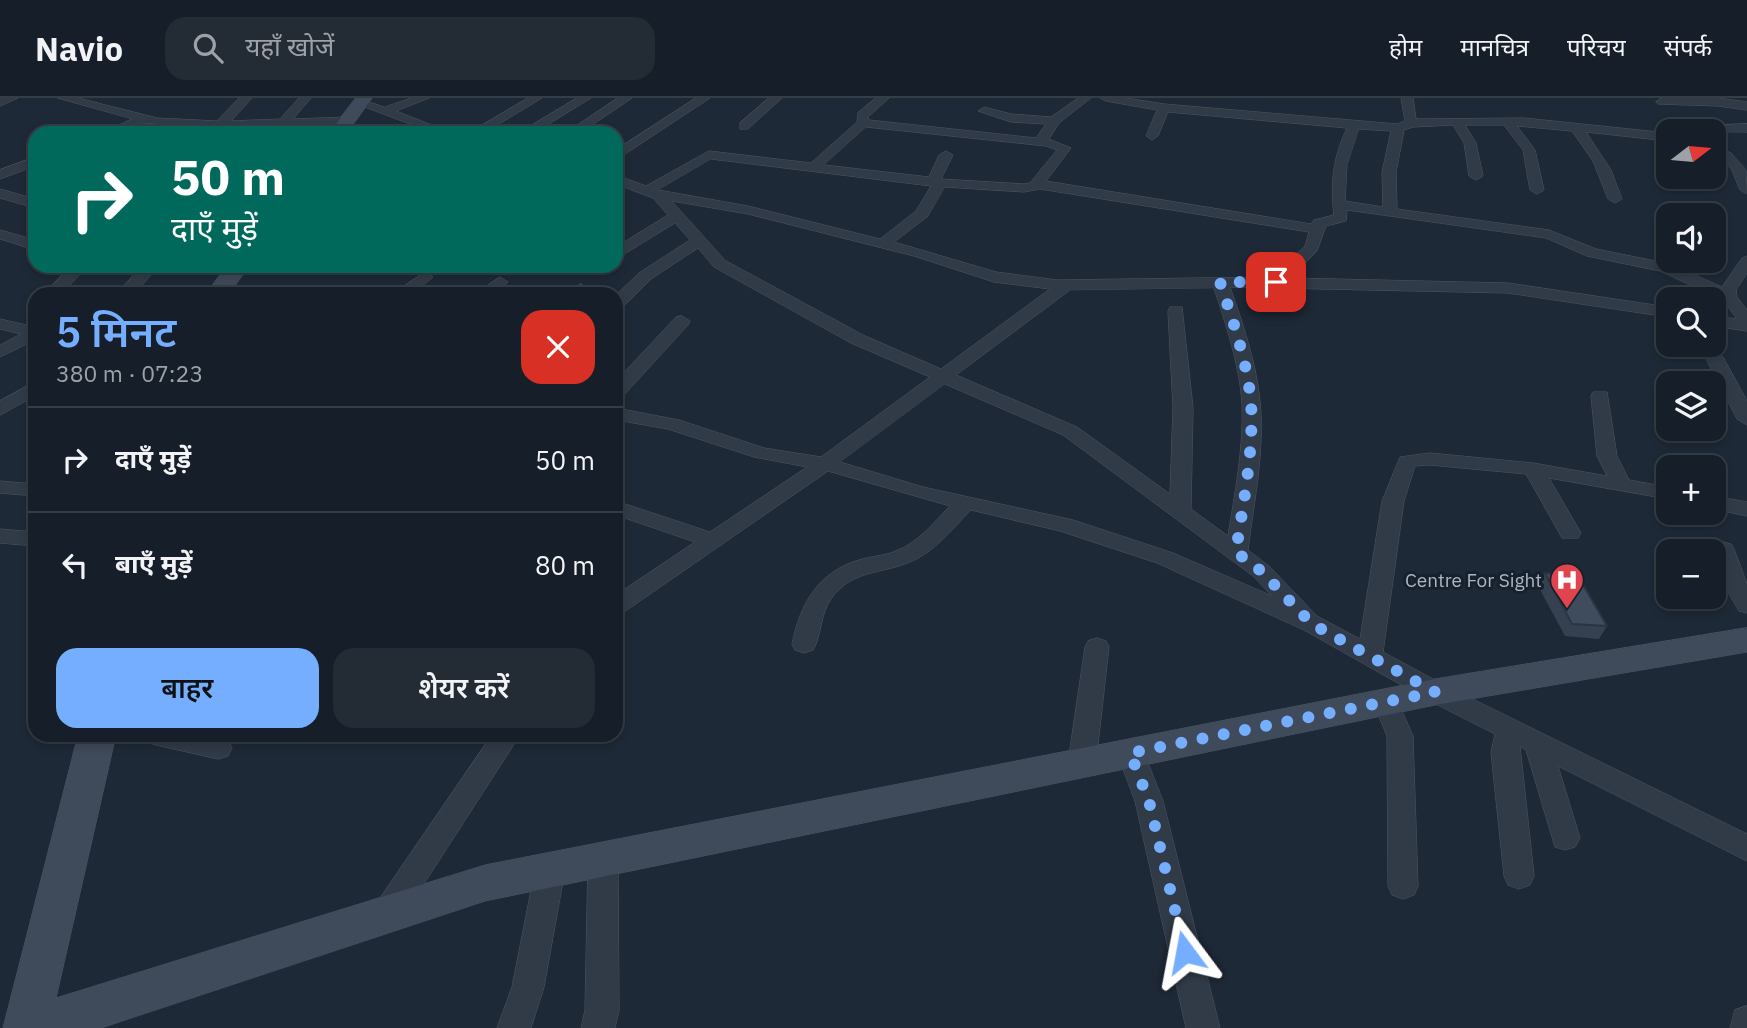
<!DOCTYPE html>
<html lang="hi">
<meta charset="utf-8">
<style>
:root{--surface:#161f29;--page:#232c35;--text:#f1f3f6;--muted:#9ea2a8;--line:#353d46;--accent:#76aeff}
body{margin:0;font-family:"IBM Plex Sans","Noto Sans Devanagari",sans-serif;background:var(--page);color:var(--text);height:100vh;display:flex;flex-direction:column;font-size:26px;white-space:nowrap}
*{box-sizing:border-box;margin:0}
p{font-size:23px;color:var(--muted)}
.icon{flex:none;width:38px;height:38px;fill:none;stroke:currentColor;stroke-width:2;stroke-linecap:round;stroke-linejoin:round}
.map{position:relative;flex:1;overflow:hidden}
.details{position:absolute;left:28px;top:189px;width:595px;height:455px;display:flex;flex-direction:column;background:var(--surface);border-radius:21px;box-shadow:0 4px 10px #0003,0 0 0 2px var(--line)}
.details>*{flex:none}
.top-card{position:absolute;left:28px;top:28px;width:595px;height:147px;border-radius:21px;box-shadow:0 4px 10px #0003,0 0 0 2px var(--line);background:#00695c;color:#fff;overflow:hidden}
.needle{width:46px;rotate:74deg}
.controls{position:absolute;left:1656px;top:21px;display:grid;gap:14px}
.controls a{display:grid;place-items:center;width:70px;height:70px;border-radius:14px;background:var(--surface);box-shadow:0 4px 10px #0003,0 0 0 2px var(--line);font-size:35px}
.pin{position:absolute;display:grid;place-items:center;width:60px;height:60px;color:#fff;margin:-30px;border-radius:14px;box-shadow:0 4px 10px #0006}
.me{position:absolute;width:77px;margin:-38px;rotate:347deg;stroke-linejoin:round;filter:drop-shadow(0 0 5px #0008)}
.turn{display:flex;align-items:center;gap:24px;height:147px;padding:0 28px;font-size:32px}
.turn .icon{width:91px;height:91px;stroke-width:2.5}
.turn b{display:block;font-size:49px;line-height:60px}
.round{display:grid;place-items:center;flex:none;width:74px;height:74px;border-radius:21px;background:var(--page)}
.head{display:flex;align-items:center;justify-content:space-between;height:119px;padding:0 28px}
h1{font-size:42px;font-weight:600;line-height:52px;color:var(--accent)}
.primary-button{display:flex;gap:14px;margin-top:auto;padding:14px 28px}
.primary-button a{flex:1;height:80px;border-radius:21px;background:var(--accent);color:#111;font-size:28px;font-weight:600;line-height:80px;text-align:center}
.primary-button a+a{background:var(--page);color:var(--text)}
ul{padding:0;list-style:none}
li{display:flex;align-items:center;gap:21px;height:105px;padding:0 28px;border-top:2px solid var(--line)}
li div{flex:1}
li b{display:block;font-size:26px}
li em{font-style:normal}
header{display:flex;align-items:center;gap:42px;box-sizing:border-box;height:98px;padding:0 35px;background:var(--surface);border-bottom:2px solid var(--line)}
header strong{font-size:33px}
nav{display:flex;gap:38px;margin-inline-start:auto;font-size:24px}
.search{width:490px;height:63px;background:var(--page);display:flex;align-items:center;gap:18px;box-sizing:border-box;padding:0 24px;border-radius:21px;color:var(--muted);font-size:26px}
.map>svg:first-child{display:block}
</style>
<header>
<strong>Navio</strong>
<div class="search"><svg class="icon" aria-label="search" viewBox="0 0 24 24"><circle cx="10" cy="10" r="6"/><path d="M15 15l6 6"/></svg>यहाँ खोजें</div>
<nav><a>होम</a><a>मानचित्र</a><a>परिचय</a><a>संपर्क</a></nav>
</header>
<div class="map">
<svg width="1747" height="930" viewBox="0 0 1747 930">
<rect width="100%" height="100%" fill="#1e2937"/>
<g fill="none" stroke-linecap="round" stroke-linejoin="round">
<g stroke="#4c5663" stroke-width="1">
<g id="street">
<polygon points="0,0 18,0 0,8"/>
<polygon points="58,0 78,0 157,20 217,23 239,0 252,0 231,23 280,21 299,0 311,0 293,21 347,19 353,23 347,27 287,29 279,34 274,29 223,31 219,35 209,35 210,30 145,25 119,35 102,35 132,21"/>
<polygon points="412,0 429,0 396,13 452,35 434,35 354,5 360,1 384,9"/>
<polygon points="528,0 542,0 484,35 469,35"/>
<polygon points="577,0 591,0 534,35 519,35"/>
<polygon points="618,0 632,0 580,35 566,35"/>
<polygon points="696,0 710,0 616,62 616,52"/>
<polygon points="769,0 782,0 748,31 740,31 740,25"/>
<path d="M876,0H889L868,19L869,22L1036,40L1046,26L1011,24L978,13L984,9L1011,16L1051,19L1078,0H1091L1059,25L1049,41L1071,50L1046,83L1311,126L1314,122L1334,117C1330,85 1333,60 1347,30L1168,14L1158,38L1152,42L1146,38L1157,12L1106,3L1100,0H1126L1164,6L1397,26L1405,23L1401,0H1413L1416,21L1524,20L1668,35V43L1586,34L1611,72L1622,101L1615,105L1608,101L1593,63L1572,33L1517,28L1535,52L1544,92L1537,96L1530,92L1523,52L1504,27H1465L1476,45L1483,78L1476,82L1469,78L1464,45L1453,27L1413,29L1404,32L1396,74L1397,111L1549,132L1596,151L1670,166L1722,189L1742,160L1747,158V175L1736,192L1737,199L1747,212V233L1713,228V218L1737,221L1723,202L1660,173L1587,158L1546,140L1347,112L1346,123L1326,128L1317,153L1290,180L1508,185L1668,209V219L1508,195L1230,189C1243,226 1256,264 1260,303C1265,352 1254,403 1248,452L1269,468L1317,518L1360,541L1382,403L1400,359L1430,355L1533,365L1607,378L1597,358L1591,298L1593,294H1607L1617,358L1629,382L1668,389V401L1549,380L1581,435L1578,440H1562L1526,376L1430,367L1415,368L1404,403L1383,554L1444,587L1747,736V763L1558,668L1580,740L1575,749L1565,752L1555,749L1526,652L1520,648L1534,778L1530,787L1519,791L1508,787L1504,778L1491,654L1495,636L1426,601L1304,532L1157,465L1060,433L971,412C954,429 939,449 918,460C888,477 853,469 831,501C820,516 822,537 813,552L804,555L795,552L792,546C800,506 818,474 859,462C871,458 885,458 896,453C918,445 934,424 950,408L828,373L624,514L616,516V497L695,444L616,417V403L710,434L807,369L754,359L668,331L616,322V310L679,322L764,350L821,359L930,279L851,245L714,169L698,150L651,181L622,210L616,211V197L639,175L690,142L675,125L616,161V149L668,117L653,100L616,86V77L646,88L709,53L811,65L857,24L858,15ZM866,29L1046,48L1057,52L1030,85L1024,86L941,81L953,57L946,53L939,57L929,79L824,67ZM1359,31L1391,33L1382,74L1383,109L1345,103L1347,67ZM711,61L931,88L916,113L880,141L748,108L658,92ZM945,89L1024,94L1040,91L1309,134L1305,148L1272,179L1057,182L996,174L894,144L927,119ZM672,103L748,116L914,158L994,184L1050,191L941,271L863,237L726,163ZM1214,190C1226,227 1239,265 1242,304C1244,349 1235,394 1228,438L1191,411L1193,310L1182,209H1170L1168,213L1173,310L1170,396L1077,329L956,277L1070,192ZM945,286L1063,337L1253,478L1272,498L1173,455L1073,422L923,389L840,364Z"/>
<polygon points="1662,0 1718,0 1747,4 1747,12 1718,8 1658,6 1656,4"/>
<polygon points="1747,26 1747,34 1668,33 1674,29"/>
<polygon points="1713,47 1731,55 1746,72 1747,96 1740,92 1731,70 1713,56"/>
<polygon points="35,59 35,68 0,81 0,72"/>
<polygon points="0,91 35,101 35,110 0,100"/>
<polygon points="0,132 35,142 35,152 0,141"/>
<polygon points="71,168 88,168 61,196 44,196"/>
<polygon points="142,168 159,168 134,196 117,196"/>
<polygon points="425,174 433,179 412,196 393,196"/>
<polygon points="500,179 508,184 494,196 476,196"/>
<polygon points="581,186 589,191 585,196 566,196"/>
<polygon points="682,218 690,223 688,227 623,298 616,300 616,283 676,219"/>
<polygon points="0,221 35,229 35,242 0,259 0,247 21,236 0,231"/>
<polygon points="1714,254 1723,259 1747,303 1747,327 1737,321 1705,259"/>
<polygon points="35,284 35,298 0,317 0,303"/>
<polygon points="0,383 35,386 35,398 0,395"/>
<polygon points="1713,398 1747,404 1747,418 1713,411"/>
<polygon points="0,431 35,434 35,448 0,445"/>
<polygon points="1723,444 1731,446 1734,451 1747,486 1747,515 1739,513 1721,482 1712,451 1715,446"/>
<polygon points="1097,540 1106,543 1109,549 1096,664 1092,672 1082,675 1072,672 1068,664 1085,549 1088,543"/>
<polygon points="1386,594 1395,597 1413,638 1418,788 1414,797 1403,801 1392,797 1388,788 1387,638 1373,604 1377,597"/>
<polygon points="143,637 207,637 228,642 232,650 228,658 218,661 156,647 147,644"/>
<polygon points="492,637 520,637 398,826 387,830 376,826 371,816 376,806"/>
<polygon points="1131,644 1141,647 1163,703 1220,930 1186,930 1135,703 1117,655 1121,647"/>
<polygon points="603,748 614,752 618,761 619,912 615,930 581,930 585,912 588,761 592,752"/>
<polygon points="550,759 561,763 565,772 544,889 531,930 497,930 512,889 535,772 539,763"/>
<polygon points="1747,908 1747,930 1730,930 1735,912"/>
</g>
</g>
<g stroke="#4c5663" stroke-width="1">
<g id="secondary">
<polygon points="356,0 372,0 347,35 329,35"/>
<polygon points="227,168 249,168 229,196 206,196"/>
<polygon points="1747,530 1747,554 1435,607 485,803 101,930 3,930 78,637 116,637 56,900 485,767 1435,581"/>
</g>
</g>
<use href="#street" fill="#313b48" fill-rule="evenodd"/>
<use href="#secondary" fill="#3f4a5b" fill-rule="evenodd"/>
</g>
<polygon fill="#354150" points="1545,475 1607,528 1599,541 1565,538 1538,488"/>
<polygon fill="#3e4c5d" stroke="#2b3541" stroke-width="2" points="1545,475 1578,478 1607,528 1572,526"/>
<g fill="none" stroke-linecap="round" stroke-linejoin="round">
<path stroke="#76aeff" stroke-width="12" stroke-dasharray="0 21.6" d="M1185,854L1149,703L1130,655L1435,594L1312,526L1261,473L1236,454C1243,405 1254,354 1251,304C1247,263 1233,223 1220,184H1276"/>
</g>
<defs>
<g id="hospital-pin" transform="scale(1.75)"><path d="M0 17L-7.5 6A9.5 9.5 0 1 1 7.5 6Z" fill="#e0444e" stroke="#17202c"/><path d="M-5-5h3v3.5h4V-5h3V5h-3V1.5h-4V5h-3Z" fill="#fff"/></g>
</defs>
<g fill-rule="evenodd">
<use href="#hospital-pin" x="1567" y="482"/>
</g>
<g text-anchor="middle" stroke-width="6" stroke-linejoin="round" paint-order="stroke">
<g font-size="19" fill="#abb6c5" stroke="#17202c" text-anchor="end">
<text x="1542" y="489">Centre For Sight</text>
</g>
</g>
</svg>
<div class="controls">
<a><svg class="needle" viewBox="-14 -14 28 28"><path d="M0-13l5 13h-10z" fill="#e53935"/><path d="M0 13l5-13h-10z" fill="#9ea2a8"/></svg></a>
<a><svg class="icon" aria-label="sound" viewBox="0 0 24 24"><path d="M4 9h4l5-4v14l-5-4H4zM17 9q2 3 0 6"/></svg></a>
<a><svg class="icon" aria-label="search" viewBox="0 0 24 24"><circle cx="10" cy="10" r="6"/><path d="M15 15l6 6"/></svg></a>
<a><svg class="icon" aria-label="layers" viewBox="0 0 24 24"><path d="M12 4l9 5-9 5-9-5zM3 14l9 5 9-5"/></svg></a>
<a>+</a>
<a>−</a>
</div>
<div class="pin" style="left:1276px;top:184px;background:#d93025"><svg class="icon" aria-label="arrive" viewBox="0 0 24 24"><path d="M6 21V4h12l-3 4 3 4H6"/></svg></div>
<svg class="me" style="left:1185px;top:854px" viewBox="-20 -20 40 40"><path d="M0-17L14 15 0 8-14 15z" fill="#76aeff" stroke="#fff" stroke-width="4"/></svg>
<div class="top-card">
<div class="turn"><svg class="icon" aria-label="right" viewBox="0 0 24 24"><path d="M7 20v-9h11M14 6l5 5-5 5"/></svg><div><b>50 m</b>दाएँ मुड़ें</div></div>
</div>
<section class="details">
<div class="head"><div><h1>5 मिनट</h1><p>380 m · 07:23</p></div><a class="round" style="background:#d93025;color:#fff"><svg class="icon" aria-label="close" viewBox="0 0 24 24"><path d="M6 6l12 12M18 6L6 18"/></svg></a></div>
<ul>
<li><svg class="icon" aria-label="right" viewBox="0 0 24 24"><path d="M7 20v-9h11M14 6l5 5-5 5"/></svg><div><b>दाएँ मुड़ें</b></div><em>50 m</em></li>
<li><svg class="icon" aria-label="left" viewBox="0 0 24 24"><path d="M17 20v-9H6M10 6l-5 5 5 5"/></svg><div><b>बाएँ मुड़ें</b></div><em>80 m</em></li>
</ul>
<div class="primary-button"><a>बाहर</a><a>शेयर करें</a></div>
</section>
</div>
